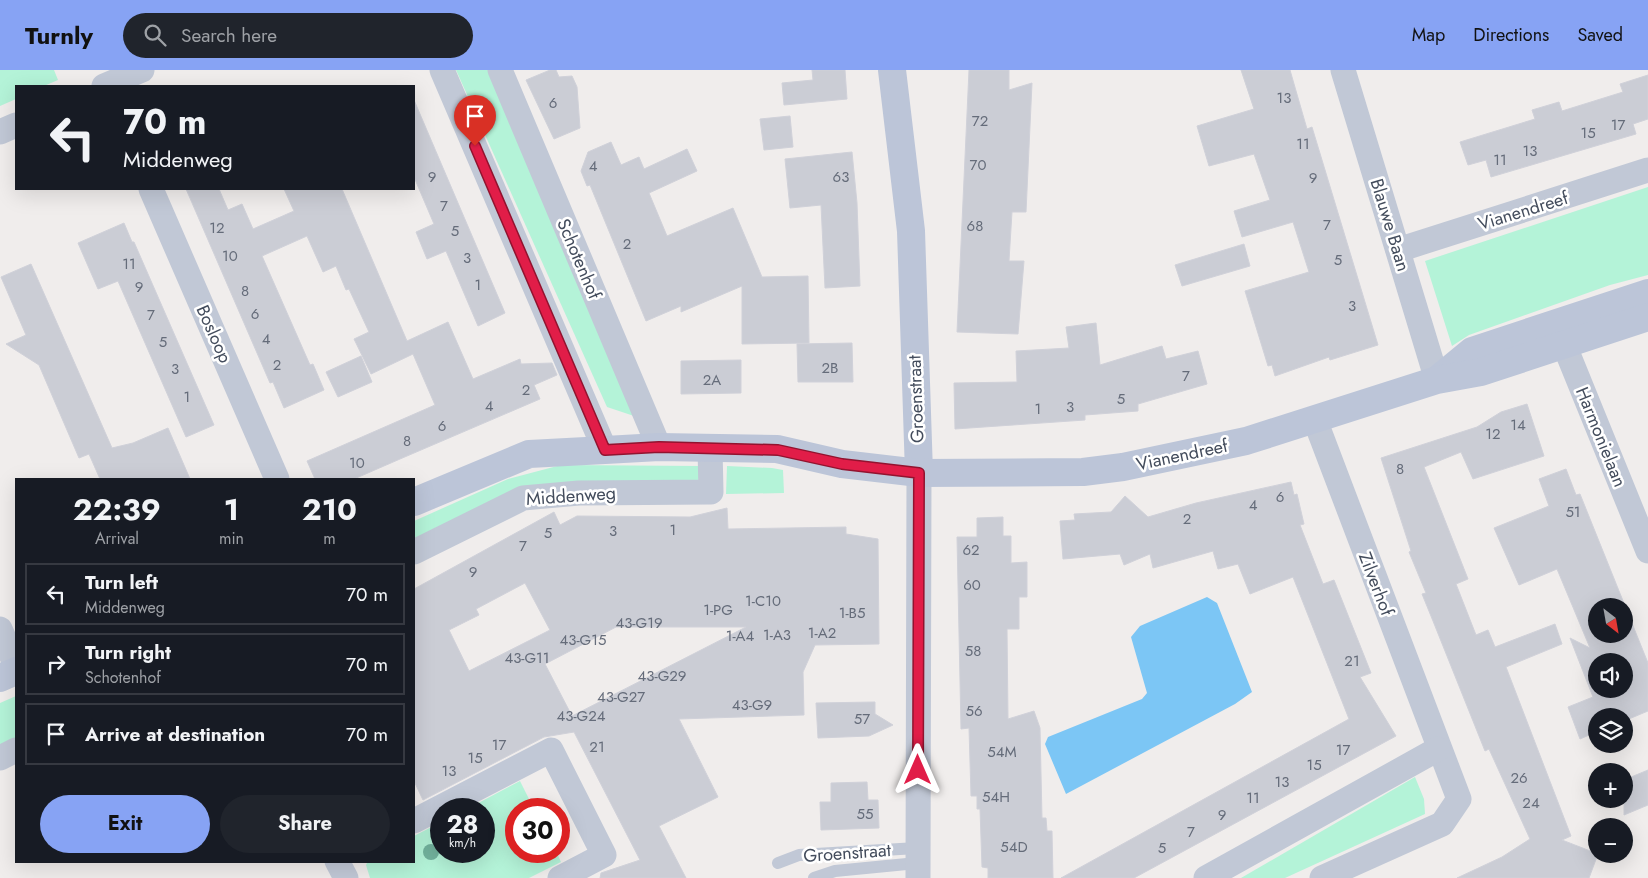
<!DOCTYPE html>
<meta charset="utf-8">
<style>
:root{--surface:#171b24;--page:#20242c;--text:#f1f3f6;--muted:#9ea1a6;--line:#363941;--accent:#87a3f4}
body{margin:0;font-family:Jost,sans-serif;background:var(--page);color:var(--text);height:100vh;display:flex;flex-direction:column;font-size:19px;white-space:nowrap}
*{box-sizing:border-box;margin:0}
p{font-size:16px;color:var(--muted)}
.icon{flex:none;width:28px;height:28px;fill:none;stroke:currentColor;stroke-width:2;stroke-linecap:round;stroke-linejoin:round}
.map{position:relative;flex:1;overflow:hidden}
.drawer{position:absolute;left:15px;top:408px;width:400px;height:385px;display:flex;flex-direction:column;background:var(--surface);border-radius:0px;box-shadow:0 5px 20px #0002}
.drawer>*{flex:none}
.hud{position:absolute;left:15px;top:15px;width:400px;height:105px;border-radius:0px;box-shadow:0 5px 20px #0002;background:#171b24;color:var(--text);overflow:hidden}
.needle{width:32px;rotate:149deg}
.buttons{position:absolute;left:1588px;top:528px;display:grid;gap:10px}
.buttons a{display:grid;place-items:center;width:45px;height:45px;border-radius:50%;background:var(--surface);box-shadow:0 5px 20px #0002;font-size:25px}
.speed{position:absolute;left:430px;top:728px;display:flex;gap:10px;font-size:25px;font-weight:700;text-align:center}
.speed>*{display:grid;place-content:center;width:65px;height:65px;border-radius:50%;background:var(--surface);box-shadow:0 5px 20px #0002;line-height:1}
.speed small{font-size:12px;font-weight:400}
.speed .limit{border:8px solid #d22;background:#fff;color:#111}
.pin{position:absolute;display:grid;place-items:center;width:42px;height:42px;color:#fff;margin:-51px -21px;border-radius:50% 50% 50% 0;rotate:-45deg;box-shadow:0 0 5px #0007}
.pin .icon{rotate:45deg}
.me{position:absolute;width:55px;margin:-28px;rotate:0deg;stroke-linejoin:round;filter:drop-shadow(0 0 4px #0008)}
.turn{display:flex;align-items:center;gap:18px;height:105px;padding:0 25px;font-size:22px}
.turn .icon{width:65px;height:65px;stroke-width:2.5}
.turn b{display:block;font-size:35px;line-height:42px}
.eta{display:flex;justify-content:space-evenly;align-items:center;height:85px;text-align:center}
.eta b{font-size:30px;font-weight:700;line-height:35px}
.primary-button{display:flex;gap:10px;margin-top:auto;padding:10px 25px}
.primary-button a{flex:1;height:58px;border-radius:30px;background:var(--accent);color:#111;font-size:20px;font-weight:700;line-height:58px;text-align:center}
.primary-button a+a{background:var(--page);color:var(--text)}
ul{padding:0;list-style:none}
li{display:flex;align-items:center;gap:15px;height:62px;margin:0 10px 8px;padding:0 15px;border:2px solid var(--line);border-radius:0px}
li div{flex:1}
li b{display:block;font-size:19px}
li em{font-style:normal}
header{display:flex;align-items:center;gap:30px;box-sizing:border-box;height:70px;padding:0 25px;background:var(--accent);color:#111}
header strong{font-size:24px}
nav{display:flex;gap:28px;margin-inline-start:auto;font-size:18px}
.search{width:350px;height:45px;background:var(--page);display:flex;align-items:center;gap:12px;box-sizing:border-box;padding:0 18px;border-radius:28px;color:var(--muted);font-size:19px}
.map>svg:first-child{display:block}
</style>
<header>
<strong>Turnly</strong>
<div class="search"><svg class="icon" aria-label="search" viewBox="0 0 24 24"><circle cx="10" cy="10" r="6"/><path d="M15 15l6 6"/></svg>Search here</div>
<nav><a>Map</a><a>Directions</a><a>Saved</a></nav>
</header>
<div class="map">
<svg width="1648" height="808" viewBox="0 0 1648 808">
<rect width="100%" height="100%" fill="#f0edec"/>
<g fill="#b4f3d8">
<polygon points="0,0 54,0 58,10 44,16 16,16 16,29 0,36"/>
<polygon points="456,0 488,0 634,346 607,337"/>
<polygon points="1648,117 1648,205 1610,215 1469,265 1452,276 1425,191"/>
<polygon points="561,395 701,396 698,413 574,415 414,474 414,451 508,409"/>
<polygon points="727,396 772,398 783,400 784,423 726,424"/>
<polygon points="16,626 16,676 0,684 0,633"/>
<polygon points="1415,707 1424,729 1425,744 1285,808 1241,808"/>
<polygon points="520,711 534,739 516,739 516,781 556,781 561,792 529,808 370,808 366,795 368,791 414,791 414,766 441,752 441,781 484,781 484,739 467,739"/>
</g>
<polygon fill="#7cc6f5" points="1207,527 1217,533 1252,622 1235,634 1066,724 1045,674 1048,667 1142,629 1147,623 1131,567 1140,556"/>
<g fill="#cbcdd5" stroke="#d0d1d9" fill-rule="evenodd">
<polygon points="550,0 556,0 559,7 572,6 577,17 580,58 554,69 526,10"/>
<polygon points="812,0 845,0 847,29 784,35 782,13 813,10"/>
<polygon points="969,0 1009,0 1009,20 1032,13 1026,142 1012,142 1009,191 1024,191 1018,264 957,262"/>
<polygon points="1241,0 1290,0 1307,59 1312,57 1378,275 1330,290 1329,287 1275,306 1272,295 1268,296 1245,221 1309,202 1293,152 1242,167 1234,141 1270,130 1254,84 1209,96 1197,56 1254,39"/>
<polygon points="1648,5 1648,49 1633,54 1636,64 1491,107 1486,90 1468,95 1460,72 1535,49 1532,40 1559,32 1562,41 1623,22 1620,14"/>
<polygon points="414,30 505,243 478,256 446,181 427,189 416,162 434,154 414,107"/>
<polygon points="790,46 793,77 764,80 760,49"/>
<polygon points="611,72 621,95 639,87 644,99 687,79 697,101 649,123 667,166 733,138 762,207 808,206 809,273 742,274 742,216 681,242 681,236 646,251 590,115 587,116 581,101 588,82"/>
<polygon points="852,82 857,133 860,216 825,218 821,135 790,138 785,89"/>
<polygon points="186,119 219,119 228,140 242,134 253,159 294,141 284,119 342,119 407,271 448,252 473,309 520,289 521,294 552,293 557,305 534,315 540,329 400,389 354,409 315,409 307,391 435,335 413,284 371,304 354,269 369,262 349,219 346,220 336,196 323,202 307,166 262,186 310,295 313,294 324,320 284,338 273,312 270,313"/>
<polygon points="124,153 132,172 134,172 214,355 186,367 118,211 98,219 78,173"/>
<polygon points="1244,174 1250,196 1182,216 1175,195"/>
<polygon points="31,194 112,378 133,373 168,358 190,409 100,409 89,384 79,388 39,295 6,274 26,265 1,207"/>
<polygon points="1096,253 1100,295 1162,276 1166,289 1198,281 1207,314 1138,334 1138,341 1085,345 1085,350 955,359 954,313 1017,312 1016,281 1069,278 1066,257"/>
<polygon points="852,273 853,312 798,312 797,274"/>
<polygon points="361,286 372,312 338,327 326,302"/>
<polygon points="741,290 741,323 681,324 681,291"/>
<polygon points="1527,334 1544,386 1473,409 1461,382 1424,397 1468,509 1456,514 1476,565 1488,560 1495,577 1555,554 1562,574 1506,597 1571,766 1562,770 1598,784 1589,808 1457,808 1502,787 1530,769 1489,679 1485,681 1433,551 1422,524 1426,523 1409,482 1411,481 1381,388 1477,357 1501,342"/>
<path d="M1566,399L1576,425L1580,424L1648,593V641L1624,651V646H1596V662L1580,669L1568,637L1593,627L1570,568L1590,578L1557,499L1519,515L1494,458L1549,436L1539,409ZM1596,536H1624V564H1596ZM1596,591H1624V619H1596Z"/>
<polygon points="1291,412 1294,425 1297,424 1304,454 1300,455 1323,514 1334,510 1371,603 1360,607 1396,666 1134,808 1061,808 1349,649 1293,507 1250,524 1238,494 1218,499 1213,481 1153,498 1150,484 1124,495 1120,484 1063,489 1060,451 1075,450 1074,444 1111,442 1125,426 1148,447 1196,433"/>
<path d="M727,438L728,459L846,457V464L878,469L879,574L815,575L803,602L804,645L679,649L718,727L659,756L686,808H600L601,803L640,790L574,662L544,667L423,730L414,711V519L554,442L560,455L577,446L690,447ZM525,513L550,560L469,601L449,560L479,545L476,539ZM616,557H746L572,646L545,594Z"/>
<polygon points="1003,447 1003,466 1011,466 1011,493 1027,492 1027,527 1019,527 1019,559 1007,559 1008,649 1034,641 1040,658 1042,748 1046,748 1047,761 1052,761 1053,808 988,808 988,798 982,797 980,739 977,739 977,726 971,726 969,658 961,659 957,467 977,467 977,448"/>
<polygon points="875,632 875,644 893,655 869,666 818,668 816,633"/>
<polygon points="1648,700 1648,735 1624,745 1624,710"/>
<polygon points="867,712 868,730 878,730 879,758 821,760 820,732 831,732 831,713"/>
</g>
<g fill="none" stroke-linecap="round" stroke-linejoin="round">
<g stroke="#c1c8d6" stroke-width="12">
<polyline points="778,793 799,785 917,778"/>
<polyline points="814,808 835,801 917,793"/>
</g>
<g stroke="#c1c8d6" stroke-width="25">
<polyline points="442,0 605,380"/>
<polyline points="500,0 659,377"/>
<polyline points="1343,0 1437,310"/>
<polyline points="104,16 142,0"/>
<polyline points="0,62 16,55"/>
<polyline points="151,119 277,409"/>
<polyline points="1398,180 1648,100"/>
<polyline points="1557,257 1648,481"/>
<polyline points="1315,350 1459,729 1442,754 1322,808"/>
<polyline points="414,482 523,428 579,423 711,422 710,378"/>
<polyline points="0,559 16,596"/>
<polyline points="0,688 16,680"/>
<polyline points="414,751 551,680 604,785 560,808"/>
<polyline points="337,791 346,808"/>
<polyline points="918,808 919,403"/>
<polyline points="1206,808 1438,679"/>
</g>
<g stroke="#bcc5d8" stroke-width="28">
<polyline points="892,0 911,161 919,403"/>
<polyline points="1438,309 1472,281 1648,223"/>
<polyline points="414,432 529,384 605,380 659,377 777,379 842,394 919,403 1083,402 1123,397 1246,371 1437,310 1481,302 1648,247"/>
<polyline points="0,608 16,601"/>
</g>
</g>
<circle fill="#73b39e" cx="431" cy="782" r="8"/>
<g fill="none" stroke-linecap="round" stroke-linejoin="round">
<g stroke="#92132f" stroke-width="12">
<polyline id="route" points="475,76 605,380 659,377 778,380 842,394 919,403 918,700"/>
</g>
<use href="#route" stroke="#e11d48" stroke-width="9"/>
</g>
<g text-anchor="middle" stroke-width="5" stroke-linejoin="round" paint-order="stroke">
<g font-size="15" fill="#656c7a">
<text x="1284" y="33">13</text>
<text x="553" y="38">6</text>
<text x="980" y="56">72</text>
<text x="1618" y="60">17</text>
<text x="1588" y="68">15</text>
<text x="1303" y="79">11</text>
<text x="1530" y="86">13</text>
<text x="1500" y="95">11</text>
<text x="978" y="100">70</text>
<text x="593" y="101">4</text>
<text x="432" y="112">9</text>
<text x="841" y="112">63</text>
<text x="1313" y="113">9</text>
<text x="444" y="141">7</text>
<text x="1327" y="160">7</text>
<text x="975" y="161">68</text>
<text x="217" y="163">12</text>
<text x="455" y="166">5</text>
<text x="627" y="179">2</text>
<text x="230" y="191">10</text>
<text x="467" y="193">3</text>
<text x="1338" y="195">5</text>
<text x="129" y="199">11</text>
<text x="478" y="220">1</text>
<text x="139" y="222">9</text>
<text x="245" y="226">8</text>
<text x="1352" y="241">3</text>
<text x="255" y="249">6</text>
<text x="151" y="250">7</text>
<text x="266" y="274">4</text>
<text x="163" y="277">5</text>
<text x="277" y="300">2</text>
<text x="830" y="303">2B</text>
<text x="175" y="304">3</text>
<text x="1186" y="311">7</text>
<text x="712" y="315">2A</text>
<text x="526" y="325">2</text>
<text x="187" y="332">1</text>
<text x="1121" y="334">5</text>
<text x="489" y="341">4</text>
<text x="1070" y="342">3</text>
<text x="1038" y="344">1</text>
<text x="1518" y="360">14</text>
<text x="442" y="361">6</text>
<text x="1493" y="369">12</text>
<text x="407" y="376">8</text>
<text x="357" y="398">10</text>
<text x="1400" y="404">8</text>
<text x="1280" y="432">6</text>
<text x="1253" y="440">4</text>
<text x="1573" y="447">51</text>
<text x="1187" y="454">2</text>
<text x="673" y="465">1</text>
<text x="613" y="466">3</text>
<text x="548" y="468">5</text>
<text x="523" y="481">7</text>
<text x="971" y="485">62</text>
<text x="473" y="507">9</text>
<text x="972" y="520">60</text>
<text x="763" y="536">1-C10</text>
<text x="718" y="545">1-PG</text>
<text x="852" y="548">1-B5</text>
<text x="639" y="558">43-G19</text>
<text x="822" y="568">1-A2</text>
<text x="777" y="570">1-A3</text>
<text x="740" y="571">1-A4</text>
<text x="583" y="575">43-G15</text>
<text x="973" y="586">58</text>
<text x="527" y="593">43-G11</text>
<text x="1352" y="596">21</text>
<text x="662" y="611">43-G29</text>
<text x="621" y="632">43-G27</text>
<text x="752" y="640">43-G9</text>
<text x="974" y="646">56</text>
<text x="581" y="651">43-G24</text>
<text x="862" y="654">57</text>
<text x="499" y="680">17</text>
<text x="597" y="682">21</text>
<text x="1343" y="685">17</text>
<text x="1002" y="687">54M</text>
<text x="475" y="693">15</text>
<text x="1314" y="700">15</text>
<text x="449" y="706">13</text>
<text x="1519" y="713">26</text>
<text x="1282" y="717">13</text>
<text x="996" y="732">54H</text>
<text x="1253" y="733">11</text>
<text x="1531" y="738">24</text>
<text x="865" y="749">55</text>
<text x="1222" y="750">9</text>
<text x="1191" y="767">7</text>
<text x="1014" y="782">54D</text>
<text x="1162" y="783">5</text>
</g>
<g font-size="18" fill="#434c5c" stroke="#fff">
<text transform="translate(1523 141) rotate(-17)" y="6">Vianendreef</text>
<text transform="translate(1390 155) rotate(73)" y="6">Blauwe Baan</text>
<text transform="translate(579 189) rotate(67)" y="6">Schotenhof</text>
<text transform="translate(214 264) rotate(66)" y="6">Bosloop</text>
<text transform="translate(916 329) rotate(-92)" y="6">Groenstraat</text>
<text transform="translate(1601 367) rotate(68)" y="6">Harmonielaan</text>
<text transform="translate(1182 385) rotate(-12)" y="6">Vianendreef</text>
<text transform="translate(571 426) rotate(-4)" y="6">Middenweg</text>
<text transform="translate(1376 514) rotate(69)" y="6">Zilverhof</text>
<text transform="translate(847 783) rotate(-4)" y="6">Groenstraat</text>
</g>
</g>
</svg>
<div class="buttons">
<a><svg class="needle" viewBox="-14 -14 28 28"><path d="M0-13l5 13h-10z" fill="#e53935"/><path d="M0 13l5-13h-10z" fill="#9ea1a6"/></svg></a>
<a><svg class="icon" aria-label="sound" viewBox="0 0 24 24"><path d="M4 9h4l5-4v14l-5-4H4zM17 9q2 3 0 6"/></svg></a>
<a><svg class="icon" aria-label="layers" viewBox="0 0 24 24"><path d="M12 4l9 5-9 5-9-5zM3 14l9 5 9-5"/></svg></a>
<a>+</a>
<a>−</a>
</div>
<div class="speed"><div>28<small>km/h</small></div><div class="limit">30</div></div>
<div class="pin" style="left:475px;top:76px;background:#d93025"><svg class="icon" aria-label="arrive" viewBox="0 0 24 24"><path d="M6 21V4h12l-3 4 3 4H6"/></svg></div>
<svg class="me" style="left:918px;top:700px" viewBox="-20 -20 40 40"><path d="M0-17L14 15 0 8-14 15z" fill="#e11d48" stroke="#fff" stroke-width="4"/></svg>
<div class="hud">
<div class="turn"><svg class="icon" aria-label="left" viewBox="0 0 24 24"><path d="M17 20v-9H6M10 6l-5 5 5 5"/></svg><div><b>70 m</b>Middenweg</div></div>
</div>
<section class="drawer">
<div class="eta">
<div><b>22:39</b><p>Arrival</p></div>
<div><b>1</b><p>min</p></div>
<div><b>210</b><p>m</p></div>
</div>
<ul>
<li><svg class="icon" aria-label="left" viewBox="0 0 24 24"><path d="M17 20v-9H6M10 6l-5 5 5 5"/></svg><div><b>Turn left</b><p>Middenweg</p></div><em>70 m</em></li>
<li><svg class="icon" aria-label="right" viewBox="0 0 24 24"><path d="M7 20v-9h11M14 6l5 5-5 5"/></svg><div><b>Turn right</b><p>Schotenhof</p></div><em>70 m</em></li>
<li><svg class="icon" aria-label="arrive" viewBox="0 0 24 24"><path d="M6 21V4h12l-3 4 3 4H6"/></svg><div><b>Arrive at destination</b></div><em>70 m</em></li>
</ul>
<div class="primary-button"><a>Exit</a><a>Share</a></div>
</section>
</div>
